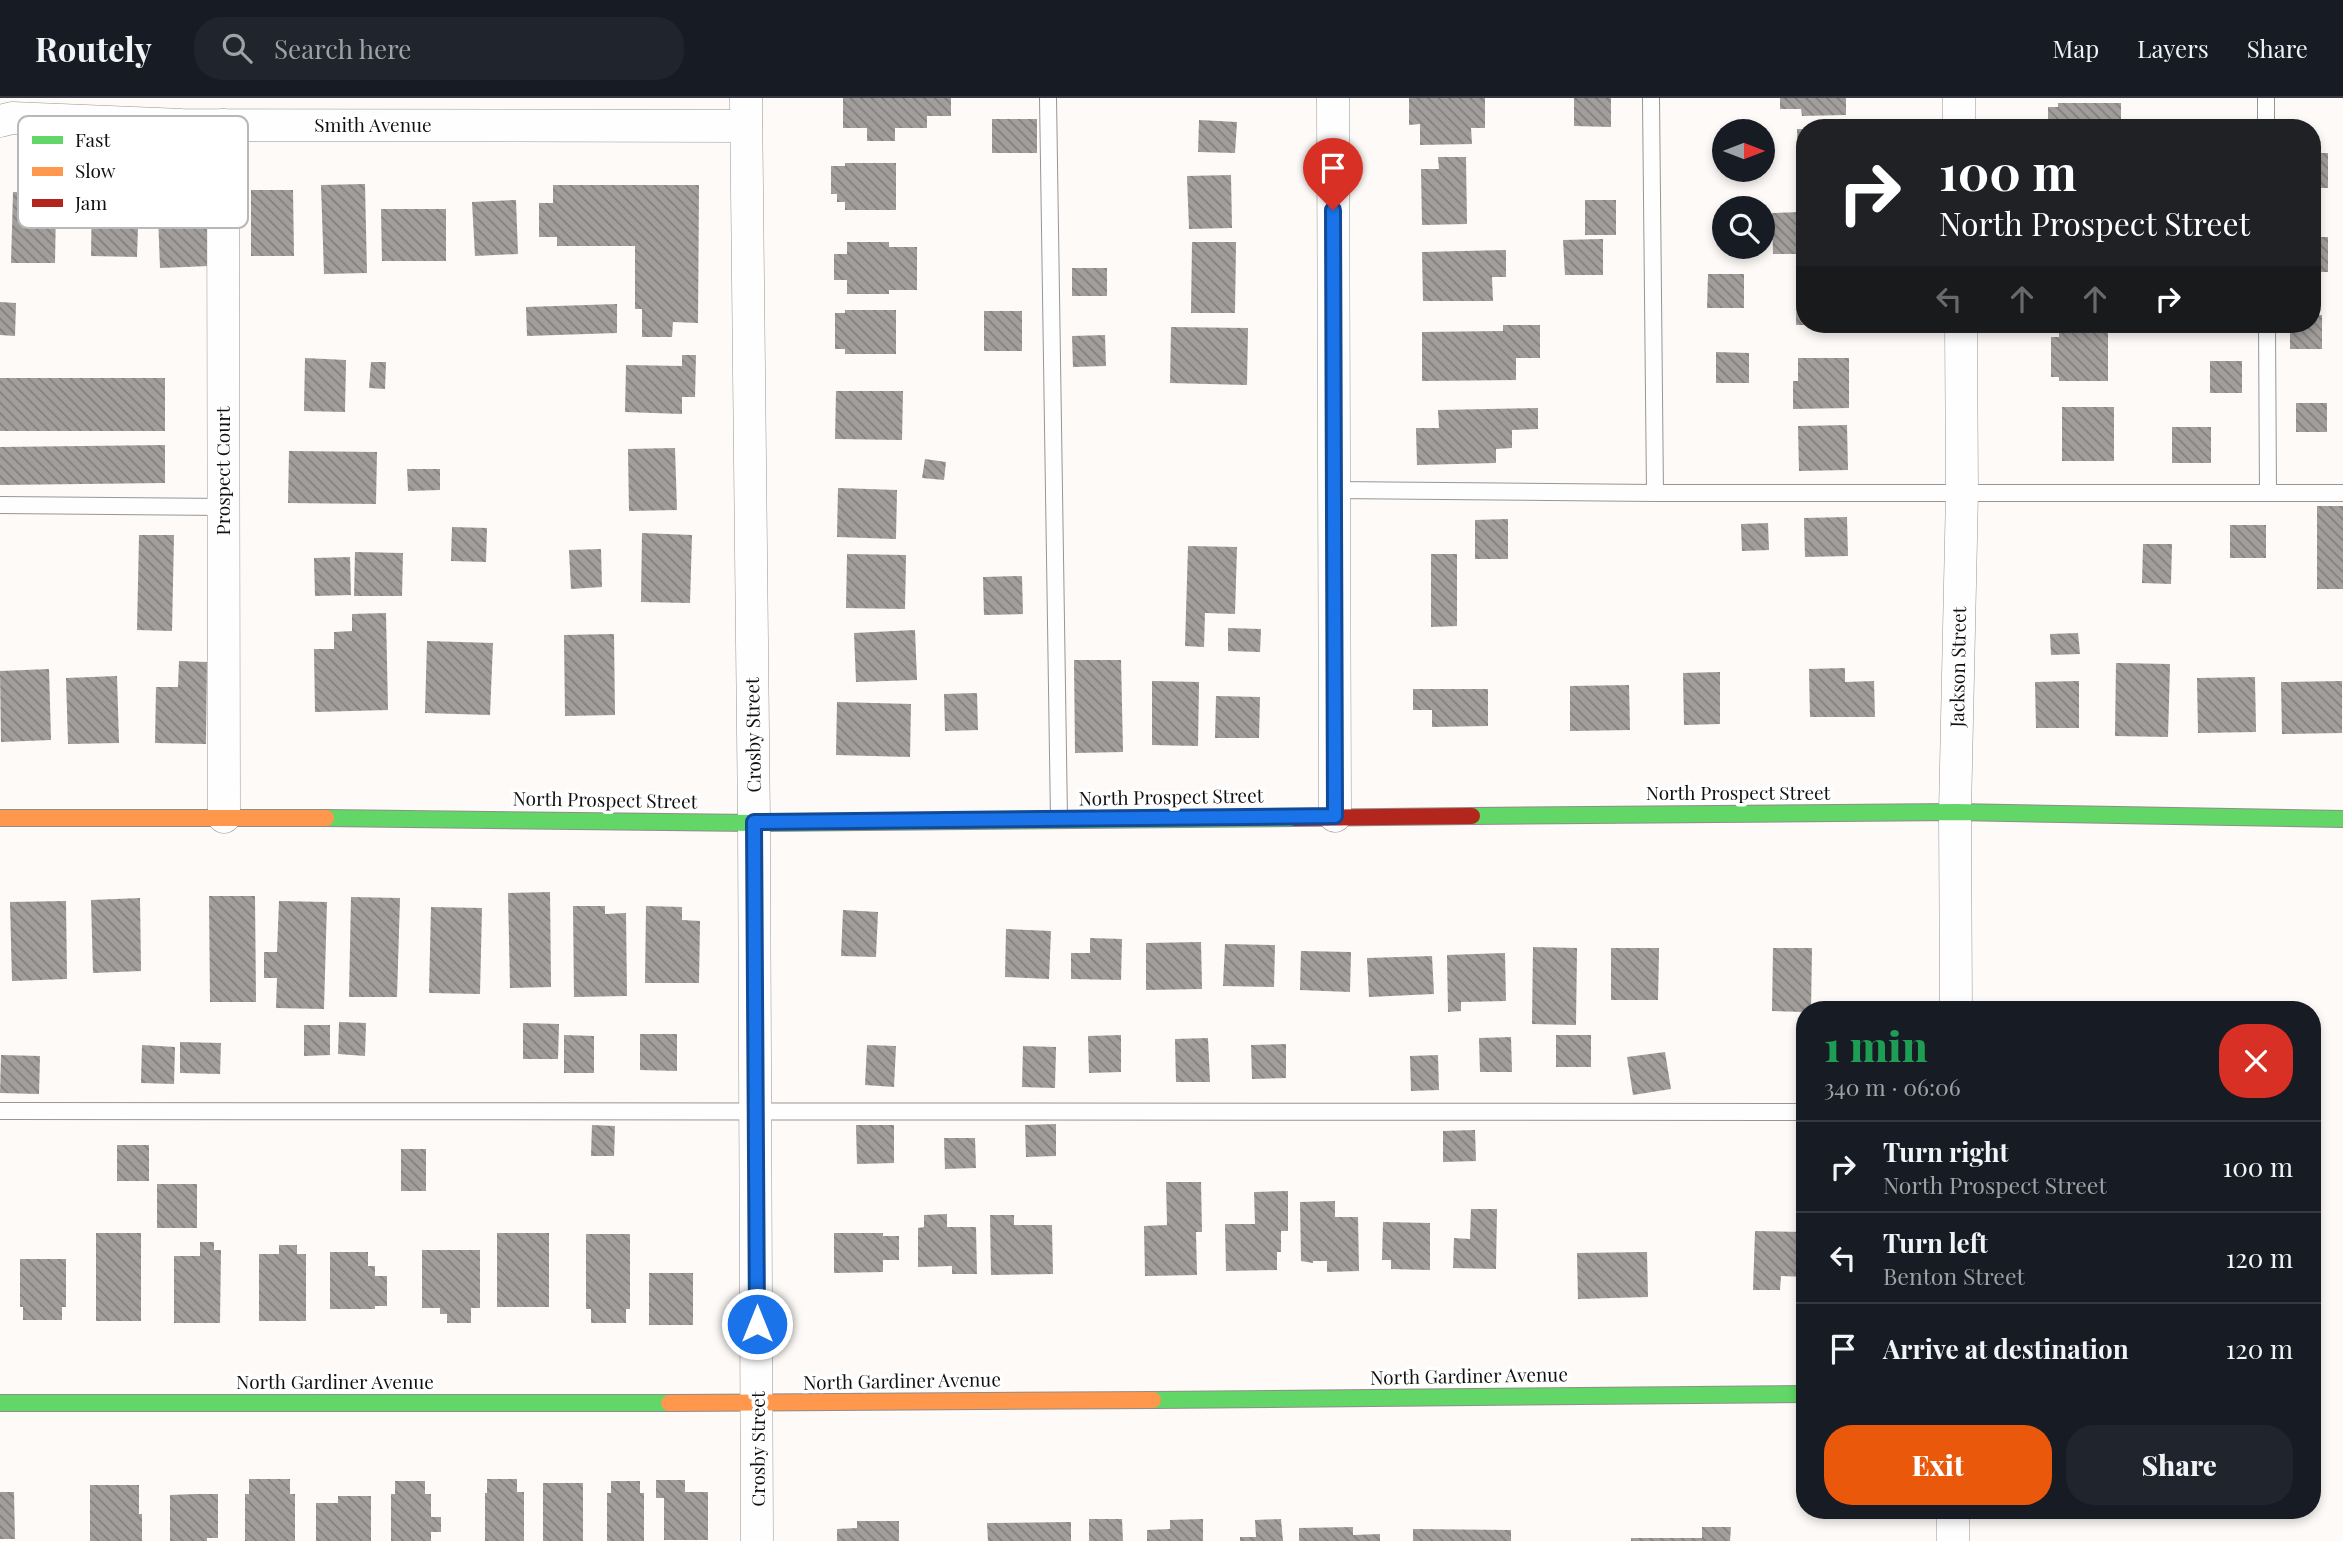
<!DOCTYPE html>
<meta charset="utf-8">
<style>
:root{--surface:#171b24;--page:#20242c;--text:#f1f3f6;--muted:#9ea1a6;--line:#363941;--accent:#ea580c}
body{margin:0;font-family:"Playfair Display",serif;background:var(--page);color:var(--text);height:100vh;display:flex;flex-direction:column;font-size:26px;white-space:nowrap}
*{box-sizing:border-box;margin:0}
p{font-size:23px;color:var(--muted)}
.icon{flex:none;width:38px;height:38px;fill:none;stroke:currentColor;stroke-width:2;stroke-linecap:round;stroke-linejoin:round}
.map{position:relative;flex:1;overflow:hidden}
.sheet{position:absolute;left:1796px;top:903px;width:525px;height:518px;display:flex;flex-direction:column;background:var(--surface);border-radius:28px;box-shadow:0 4px 10px #0003}
.sheet>*{flex:none}
.top-card{position:absolute;left:1796px;top:21px;width:525px;height:214px;border-radius:28px;box-shadow:0 4px 10px #0003;background:#202124;color:#fff;overflow:hidden}
.needle{width:46px;rotate:90deg}
.buttons{position:absolute;left:1712px;top:21px;display:grid;gap:14px}
.buttons a{display:grid;place-items:center;width:63px;height:63px;border-radius:50%;background:var(--surface);box-shadow:0 4px 10px #0003;font-size:35px}
.pin{position:absolute;display:grid;place-items:center;width:60px;height:60px;color:#fff;margin:-72px -30px;border-radius:50% 50% 50% 0;rotate:-45deg;box-shadow:0 0 7px #0007}
.pin .icon{rotate:45deg}
.me{position:absolute;width:77px;margin:-38px;rotate:0deg;stroke-linejoin:round;filter:drop-shadow(0 0 5px #0008)}
.turn{display:flex;align-items:center;gap:24px;height:147px;padding:0 28px;font-size:32px}
.turn .icon{width:91px;height:91px;stroke-width:2.5}
.turn b{display:block;font-size:49px;line-height:60px}
.lanes{display:flex;align-items:center;height:66px;padding:0 28px;background:#0003;justify-content:center;gap:35px;direction:ltr}
.lanes .off{opacity:.35}
.round{display:grid;place-items:center;flex:none;width:74px;height:74px;border-radius:28px;background:var(--page)}
.headline{display:flex;align-items:center;justify-content:space-between;height:119px;padding:0 28px}
h1{font-size:42px;font-weight:800;line-height:52px;color:#1e9e55}
.action{display:flex;gap:14px;margin-top:auto;padding:14px 28px}
.action a{flex:1;height:80px;border-radius:28px;background:var(--accent);color:#fff;font-size:28px;font-weight:800;line-height:80px;text-align:center}
.action a+a{background:var(--page);color:var(--text)}
ul{padding:0;list-style:none}
li{display:flex;align-items:center;gap:21px;height:91px;padding:0 28px;border-top:2px solid var(--line)}
li div{flex:1}
li b{display:block;font-size:26px}
li em{font-style:normal}
header{display:flex;align-items:center;gap:42px;box-sizing:border-box;height:98px;padding:0 35px;background:var(--surface);border-bottom:2px solid var(--line)}
header strong{font-size:33px}
nav{display:flex;gap:38px;margin-inline-start:auto;font-size:24px}
.search{width:490px;height:63px;background:var(--page);display:flex;align-items:center;gap:18px;box-sizing:border-box;padding:0 24px;border-radius:28px;color:var(--muted);font-size:26px}
.map>svg:first-child{display:block}
</style>
<header>
<strong>Routely</strong>
<div class="search"><svg class="icon" aria-label="search" viewBox="0 0 24 24"><circle cx="10" cy="10" r="6"/><path d="M15 15l6 6"/></svg>Search here</div>
<nav><a>Map</a><a>Layers</a><a>Share</a></nav>
</header>
<div class="map">
<svg width="2343" height="1443" viewBox="0 0 2343 1443">
<defs>
<pattern id="building-back-hatch" width="6" height="6" patternUnits="userSpaceOnUse" patternTransform="scale(1.75)"><rect width="6" height="6" fill="#a19e9c"/><path d="M-1 5l2 2M0 0l6 6M5-1l2 2" fill="none" stroke="#827f7e"/></pattern>
</defs>
<rect width="100%" height="100%" fill="#fdfaf7"/>
<g fill="url(#building-back-hatch)">
<polygon points="843,0 951,0 951,18 927,18 927,30 895,30 895,43 867,43 867,30 843,30"/>
<polygon points="1409,0 1485,0 1485,30 1471,30 1472,46 1420,47 1420,26 1409,27"/>
<polygon points="1574,0 1611,0 1611,29 1574,28"/>
<polygon points="1780,0 1846,0 1846,17 1802,18 1801,11 1780,11"/>
<polygon points="2058,5 2121,5 2121,30 2048,30 2048,9 2058,9"/>
<rect x="992" y="21" width="45" height="34"/>
<polygon points="1199,22 1237,24 1235,55 1198,54"/>
<polygon points="1797,31 1804,31 1804,79 1798,79"/>
<rect x="2312" y="55" width="16" height="35"/>
<polygon points="1438,59 1466,59 1467,126 1422,127 1421,71 1439,71"/>
<polygon points="845,65 896,65 896,112 845,112 845,104 837,104 837,96 831,96 831,68 845,68"/>
<polygon points="1231,77 1232,130 1189,131 1187,78"/>
<polygon points="365,86 367,175 324,176 321,87"/>
<polygon points="206,87 209,168 160,170 157,89"/>
<polygon points="553,87 699,87 698,225 673,224 672,239 642,239 642,211 635,211 635,148 557,148 557,139 539,139 539,105 553,105"/>
<polygon points="251,92 293,92 294,158 251,158"/>
<polygon points="13,94 39,95 39,109 56,110 55,165 11,165"/>
<polygon points="92,97 139,99 137,159 91,158"/>
<polygon points="516,102 518,156 475,158 472,104"/>
<rect x="1585" y="102" width="31" height="35"/>
<polygon points="381,111 446,111 446,163 382,163"/>
<polygon points="1804,114 1804,156 1773,156 1772,115"/>
<rect x="2312" y="139" width="16" height="35"/>
<polygon points="1603,141 1603,177 1565,177 1563,142"/>
<polygon points="847,144 889,144 889,149 917,149 917,192 889,192 889,196 847,196 847,182 834,182 834,156 847,156"/>
<polygon points="1192,144 1236,144 1235,215 1191,215"/>
<polygon points="1506,152 1506,179 1492,179 1493,203 1423,203 1422,154"/>
<rect x="1072" y="170" width="35" height="28"/>
<polygon points="1708,176 1744,176 1744,210 1707,210"/>
<rect x="1796" y="188" width="8" height="39"/>
<polygon points="0,204 16,205 15,238 0,237"/>
<polygon points="617,206 617,235 527,238 526,209"/>
<polygon points="845,212 896,212 896,256 845,256 845,251 835,251 835,215 845,215"/>
<rect x="984" y="213" width="38" height="40"/>
<polygon points="2312,217 2322,217 2322,251 2290,251 2290,226 2312,226"/>
<polygon points="1503,227 1540,227 1540,260 1516,260 1516,282 1422,283 1422,234 1503,233"/>
<polygon points="1171,229 1248,230 1247,287 1170,285"/>
<polygon points="2059,234 2108,234 2108,283 2059,283 2059,279 2051,279 2051,239 2059,239"/>
<polygon points="1105,237 1106,268 1073,269 1072,238"/>
<polygon points="1716,254 1749,255 1749,285 1716,285"/>
<polygon points="682,257 696,257 695,299 682,299 682,316 625,314 626,267 682,268"/>
<polygon points="305,260 346,262 345,314 304,313"/>
<polygon points="1798,260 1849,260 1849,310 1793,311 1793,283 1798,283"/>
<rect x="2210" y="263" width="32" height="32"/>
<polygon points="371,264 386,264 385,291 369,290"/>
<rect x="0" y="280" width="165" height="53"/>
<polygon points="836,293 903,293 902,342 835,341"/>
<rect x="2296" y="305" width="31" height="29"/>
<rect x="2062" y="309" width="52" height="54"/>
<polygon points="1538,310 1538,331 1512,332 1512,350 1496,351 1496,365 1417,367 1416,330 1439,330 1438,312"/>
<polygon points="1847,327 1848,372 1799,373 1798,328"/>
<rect x="2172" y="329" width="39" height="36"/>
<polygon points="165,347 165,385 0,387 0,349"/>
<polygon points="675,350 677,412 629,413 628,351"/>
<polygon points="289,353 377,354 376,406 288,405"/>
<polygon points="925,361 946,364 944,382 922,380"/>
<polygon points="407,371 440,371 440,392 408,393"/>
<polygon points="838,390 897,392 896,441 837,439"/>
<rect x="2317" y="408" width="26" height="83"/>
<polygon points="1847,419 1848,458 1805,459 1804,420"/>
<polygon points="1508,421 1508,461 1475,461 1475,422"/>
<polygon points="1768,425 1769,452 1742,453 1741,426"/>
<rect x="2230" y="427" width="36" height="33"/>
<polygon points="452,429 487,430 486,464 451,463"/>
<polygon points="642,435 692,437 690,505 641,504"/>
<polygon points="139,437 174,437 172,533 137,532"/>
<polygon points="2143,446 2172,446 2171,486 2142,485"/>
<polygon points="1188,448 1237,449 1235,516 1205,515 1204,549 1185,548"/>
<polygon points="601,451 602,489 571,491 569,452"/>
<polygon points="355,454 403,455 402,498 354,498"/>
<polygon points="847,456 906,457 905,511 846,510"/>
<polygon points="1431,456 1457,456 1457,528 1431,529"/>
<polygon points="350,459 351,497 315,498 314,460"/>
<polygon points="1022,478 1023,516 984,517 983,479"/>
<polygon points="386,515 388,612 315,614 314,551 334,551 334,534 352,533 352,516"/>
<polygon points="1228,530 1261,531 1260,554 1228,553"/>
<polygon points="915,532 917,582 856,584 854,535"/>
<polygon points="2078,535 2080,556 2051,557 2050,536"/>
<polygon points="614,536 615,617 565,618 564,537"/>
<polygon points="427,543 493,545 490,617 425,615"/>
<polygon points="1074,562 1121,562 1123,654 1075,655"/>
<polygon points="179,563 207,564 206,646 155,645 156,589 178,589"/>
<polygon points="2116,565 2170,566 2168,639 2115,638"/>
<polygon points="1845,570 1845,584 1874,583 1875,619 1810,619 1809,571"/>
<polygon points="49,571 51,642 1,644 0,573"/>
<polygon points="1720,574 1720,626 1684,627 1683,575"/>
<polygon points="117,578 119,645 68,646 66,580"/>
<polygon points="2255,579 2256,634 2198,635 2197,580"/>
<polygon points="1152,583 1199,584 1198,648 1152,647"/>
<polygon points="2079,583 2079,630 2036,630 2035,584"/>
<polygon points="2342,583 2342,635 2282,636 2281,584"/>
<polygon points="1629,587 1630,632 1570,633 1570,588"/>
<polygon points="1413,591 1488,591 1488,628 1432,629 1432,612 1413,612"/>
<polygon points="977,595 978,632 945,633 944,596"/>
<polygon points="1216,598 1260,599 1259,640 1215,640"/>
<polygon points="837,604 911,606 910,659 836,657"/>
<polygon points="550,794 551,889 510,890 508,795"/>
<polygon points="209,798 255,798 256,904 210,904"/>
<polygon points="351,799 400,800 397,899 349,899"/>
<polygon points="140,800 141,873 93,875 91,802"/>
<polygon points="66,803 67,881 12,883 10,804"/>
<polygon points="279,803 327,804 324,911 276,910 277,880 264,880 264,854 277,854"/>
<polygon points="573,808 605,808 605,816 626,815 627,898 574,899"/>
<polygon points="646,808 682,809 682,822 700,823 699,885 645,885"/>
<polygon points="431,809 482,810 480,896 429,895"/>
<polygon points="843,812 878,814 876,859 841,858"/>
<polygon points="1006,831 1051,833 1049,881 1005,879"/>
<polygon points="1090,840 1122,841 1121,882 1071,881 1071,855 1090,855"/>
<polygon points="1201,844 1202,891 1146,892 1146,845"/>
<polygon points="1225,846 1275,847 1274,889 1223,888"/>
<polygon points="1533,849 1577,850 1576,927 1532,926"/>
<polygon points="1611,850 1659,850 1658,902 1611,902"/>
<polygon points="1773,850 1812,850 1811,912 1804,912 1804,914 1772,913"/>
<polygon points="1301,853 1351,854 1350,894 1300,892"/>
<polygon points="1505,855 1506,903 1461,904 1461,913 1448,914 1447,857"/>
<polygon points="1432,858 1434,896 1369,899 1367,860"/>
<polygon points="339,924 366,925 365,958 338,956"/>
<polygon points="523,925 559,926 558,961 523,961"/>
<polygon points="304,927 330,927 330,957 304,958"/>
<polygon points="640,936 677,936 677,973 640,972"/>
<polygon points="564,937 594,938 594,975 564,975"/>
<polygon points="1121,937 1121,974 1089,975 1088,938"/>
<rect x="1556" y="937" width="35" height="32"/>
<polygon points="1511,939 1512,974 1480,974 1479,940"/>
<polygon points="1208,940 1210,984 1176,984 1175,941"/>
<polygon points="180,944 221,945 220,976 180,975"/>
<polygon points="1286,946 1286,980 1252,981 1251,947"/>
<polygon points="142,947 175,949 174,986 141,985"/>
<polygon points="867,947 896,948 894,989 865,987"/>
<polygon points="1023,948 1056,949 1055,990 1022,989"/>
<polygon points="1665,954 1671,991 1633,997 1627,959"/>
<polygon points="1,957 40,958 39,996 0,995"/>
<polygon points="1438,957 1439,992 1411,993 1410,958"/>
<polygon points="1056,1026 1056,1058 1026,1059 1025,1027"/>
<polygon points="592,1027 615,1028 614,1058 591,1058"/>
<polygon points="856,1027 894,1027 894,1065 857,1066"/>
<polygon points="1475,1032 1476,1063 1443,1064 1443,1033"/>
<polygon points="944,1040 975,1040 976,1070 945,1071"/>
<rect x="117" y="1047" width="32" height="36"/>
<rect x="401" y="1051" width="25" height="42"/>
<polygon points="1166,1084 1201,1084 1202,1134 1196,1134 1197,1177 1145,1178 1144,1128 1167,1127"/>
<rect x="157" y="1086" width="40" height="44"/>
<polygon points="1288,1093 1288,1133 1281,1133 1281,1154 1277,1154 1277,1172 1226,1173 1225,1126 1255,1126 1254,1094"/>
<polygon points="1335,1103 1335,1119 1358,1119 1359,1173 1327,1174 1327,1163 1313,1163 1313,1165 1301,1163 1300,1104"/>
<polygon points="1471,1111 1497,1111 1496,1171 1453,1170 1454,1140 1470,1141"/>
<polygon points="947,1116 947,1129 976,1129 977,1176 952,1176 952,1168 918,1169 918,1130 924,1129 924,1117"/>
<polygon points="990,1117 1014,1117 1014,1127 1052,1127 1053,1176 991,1177"/>
<polygon points="1383,1124 1430,1125 1430,1172 1391,1171 1391,1162 1382,1162"/>
<polygon points="1755,1133 1804,1134 1804,1179 1781,1178 1780,1192 1753,1192"/>
<rect x="96" y="1135" width="45" height="88"/>
<rect x="497" y="1135" width="52" height="74"/>
<polygon points="834,1135 883,1135 883,1138 899,1138 899,1162 883,1162 883,1174 834,1175"/>
<polygon points="586,1136 630,1136 630,1211 626,1211 626,1225 591,1225 591,1211 586,1211"/>
<polygon points="200,1144 214,1144 214,1152 221,1152 220,1225 174,1225 174,1158 200,1158"/>
<polygon points="279,1147 297,1147 297,1156 306,1156 306,1223 259,1223 259,1156 279,1156"/>
<polygon points="422,1152 480,1152 480,1210 471,1210 471,1225 447,1225 447,1216 440,1216 440,1210 422,1210"/>
<polygon points="330,1154 368,1154 368,1168 375,1168 375,1178 387,1178 387,1208 375,1208 375,1211 330,1211"/>
<polygon points="1647,1154 1648,1199 1578,1201 1577,1155"/>
<polygon points="20,1161 66,1161 66,1209 62,1209 62,1222 23,1222 23,1209 20,1209"/>
<rect x="649" y="1175" width="44" height="52"/>
<polygon points="249,1381 290,1381 290,1396 295,1396 295,1443 245,1443 245,1396 249,1396"/>
<polygon points="487,1381 517,1381 517,1394 524,1394 524,1443 485,1443 485,1395 487,1395"/>
<polygon points="656,1382 685,1382 685,1394 708,1394 708,1442 664,1442 664,1400 656,1400"/>
<polygon points="395,1383 425,1383 425,1396 431,1396 431,1419 441,1419 441,1434 431,1434 431,1443 391,1443 391,1396 395,1396"/>
<polygon points="611,1383 640,1383 640,1395 644,1395 644,1443 607,1443 607,1395 611,1395"/>
<rect x="543" y="1385" width="40" height="58"/>
<polygon points="90,1387 139,1387 139,1416 142,1416 142,1443 90,1443"/>
<polygon points="0,1394 14,1394 15,1441 0,1441"/>
<polygon points="196,1396 218,1396 218,1440 207,1440 207,1443 170,1443 170,1397"/>
<polygon points="338,1398 371,1398 371,1443 316,1443 316,1405 338,1405"/>
<polygon points="1089,1421 1122,1421 1123,1443 1089,1443"/>
<polygon points="1203,1421 1203,1443 1147,1443 1147,1432 1170,1431 1170,1422"/>
<polygon points="1281,1421 1283,1443 1240,1443 1240,1439 1256,1439 1255,1422"/>
<polygon points="857,1423 899,1423 899,1443 837,1443 837,1431 857,1430"/>
<polygon points="1071,1424 1071,1443 988,1443 987,1425"/>
<polygon points="1353,1429 1353,1437 1380,1436 1380,1443 1299,1443 1299,1430"/>
<polygon points="1702,1429 1731,1429 1730,1443 1631,1443 1631,1440 1702,1440"/>
<polygon points="1413,1431 1511,1432 1511,1443 1413,1443"/>
</g>
<g fill="none" stroke-linecap="round" stroke-linejoin="round">
<g stroke="#979695" stroke-width="18">
<g id="lane">
<polyline points="1048,0 1059,721"/>
<polyline points="1651,0 1655,395"/>
<polyline points="2266,0 2266,30"/>
<polyline points="2267,226 2268,395 2343,395"/>
<polyline points="1334,392 1655,395 2268,395"/>
<polyline points="0,407 224,409"/>
<polyline points="0,1013 1804,1014"/>
</g>
</g>
<g stroke="#979695" stroke-width="33">
<g id="street">
<polyline points="746,0 754,725 757,1443"/>
<polyline points="1333,0 1335,718"/>
<polyline points="1959,0 1959,30"/>
<polyline points="0,23 12,20 182,27 746,28"/>
<polyline points="223,27 224,719"/>
<polyline points="1956,912 1955,714 1962,395 1961,226"/>
<polyline points="1953,1443 1953,1412"/>
</g>
</g>
<g stroke="#8e8d8b" stroke-width="18">
<g id="fast">
<polyline points="1472,718 1955,714 2343,721"/>
<polyline points="326,720 754,725 1295,720"/>
<polyline points="1153,1302 1804,1296"/>
<polyline points="0,1305 669,1305"/>
</g>
</g>
<g stroke="#8e8d8b" stroke-width="18">
<g id="slow">
<polyline points="0,720 326,720"/>
<polyline points="669,1305 1153,1302"/>
</g>
</g>
<g stroke="#8e8d8b" stroke-width="18">
<polyline id="jam" points="1295,720 1472,718"/>
</g>
<use href="#lane" stroke="#fffefe" stroke-width="16"/>
<use href="#street" stroke="#fffefe" stroke-width="32"/>
<use href="#fast" stroke="#63d668" stroke-width="16"/>
<use href="#slow" stroke="#ff974d" stroke-width="16"/>
<use href="#jam" stroke="#b3261e" stroke-width="16"/>
</g>
<g fill="none" stroke-linecap="round" stroke-linejoin="round">
<g stroke="#114b97" stroke-width="18">
<polyline id="route" points="757,1226 754,724 1335,718 1333,112"/>
</g>
<use href="#route" stroke="#1a73e8" stroke-width="12"/>
</g>
<g text-anchor="middle" stroke-width="7" stroke-linejoin="round" paint-order="stroke">
<g font-size="19" fill="#111" stroke="#fff">
<text x="373" y="34">Smith Avenue</text>
<text transform="translate(223 373) rotate(-90)" y="7">Prospect Court</text>
<text transform="translate(1958 569) rotate(-89)" y="7">Jackson Street</text>
<text transform="translate(753 637) rotate(-91)" y="7">Crosby Street</text>
<text x="1738" y="702">North Prospect Street</text>
<text transform="translate(1171 699) rotate(-1)" y="7">North Prospect Street</text>
<text transform="translate(605 702) rotate(1)" y="7">North Prospect Street</text>
<text transform="translate(1469 1278) rotate(-1)" y="7">North Gardiner Avenue</text>
<text transform="translate(902 1283) rotate(-1)" y="7">North Gardiner Avenue</text>
<text x="335" y="1291">North Gardiner Avenue</text>
<text transform="translate(758 1351) rotate(-90)" y="7">Crosby Street</text>
</g>
</g>
<rect x="18" y="18" width="230" height="112" rx="10" fill="#fff" stroke="#b8b8b8" stroke-width="2"/>
<rect x="32" y="38" width="31" height="8" fill="#63d668"/>
<rect x="32" y="69" width="31" height="9" fill="#ff974d"/>
<rect x="32" y="101" width="31" height="8" fill="#b3261e"/>
<g font-size="19" fill="#111">
<text x="75" y="49">Fast</text>
<text x="75" y="80">Slow</text>
<text x="75" y="112">Jam</text>
</g>
</svg>
<div class="buttons">
<a><svg class="needle" viewBox="-14 -14 28 28"><path d="M0-13l5 13h-10z" fill="#e53935"/><path d="M0 13l5-13h-10z" fill="#9ea1a6"/></svg></a>
<a><svg class="icon" aria-label="search" viewBox="0 0 24 24"><circle cx="10" cy="10" r="6"/><path d="M15 15l6 6"/></svg></a>
</div>
<div class="pin" style="left:1333px;top:112px;background:#d93025"><svg class="icon" aria-label="arrive" viewBox="0 0 24 24"><path d="M6 21V4h12l-3 4 3 4H6"/></svg></div>
<svg class="me" style="left:757px;top:1226px" viewBox="-20 -20 40 40"><circle r="17" fill="#1a73e8" stroke="#fff" stroke-width="3"/><path d="M0-11L8 9 0 5-8 9z" fill="#fff"/></svg>
<div class="top-card">
<div class="turn"><svg class="icon" aria-label="right" viewBox="0 0 24 24"><path d="M7 20v-9h11M14 6l5 5-5 5"/></svg><div><b>100 m</b>North Prospect Street</div></div>
<div class="lanes"><svg class="icon off" aria-label="left" viewBox="0 0 24 24"><path d="M17 20v-9H6M10 6l-5 5 5 5"/></svg><svg class="icon off" aria-label="ahead" viewBox="0 0 24 24"><path d="M12 20V5M6 11l6-6 6 6"/></svg><svg class="icon off" aria-label="ahead" viewBox="0 0 24 24"><path d="M12 20V5M6 11l6-6 6 6"/></svg><svg class="icon" aria-label="right" viewBox="0 0 24 24"><path d="M7 20v-9h11M14 6l5 5-5 5"/></svg></div>
</div>
<section class="sheet">
<div class="headline"><div><h1>1 min</h1><p>340 m · 06:06</p></div><a class="round" style="background:#d93025;color:#fff"><svg class="icon" aria-label="close" viewBox="0 0 24 24"><path d="M6 6l12 12M18 6L6 18"/></svg></a></div>
<ul>
<li><svg class="icon" aria-label="right" viewBox="0 0 24 24"><path d="M7 20v-9h11M14 6l5 5-5 5"/></svg><div><b>Turn right</b><p>North Prospect Street</p></div><em>100 m</em></li>
<li><svg class="icon" aria-label="left" viewBox="0 0 24 24"><path d="M17 20v-9H6M10 6l-5 5 5 5"/></svg><div><b>Turn left</b><p>Benton Street</p></div><em>120 m</em></li>
<li><svg class="icon" aria-label="arrive" viewBox="0 0 24 24"><path d="M6 21V4h12l-3 4 3 4H6"/></svg><div><b>Arrive at destination</b></div><em>120 m</em></li>
</ul>
<div class="action"><a>Exit</a><a>Share</a></div>
</section>
</div>
